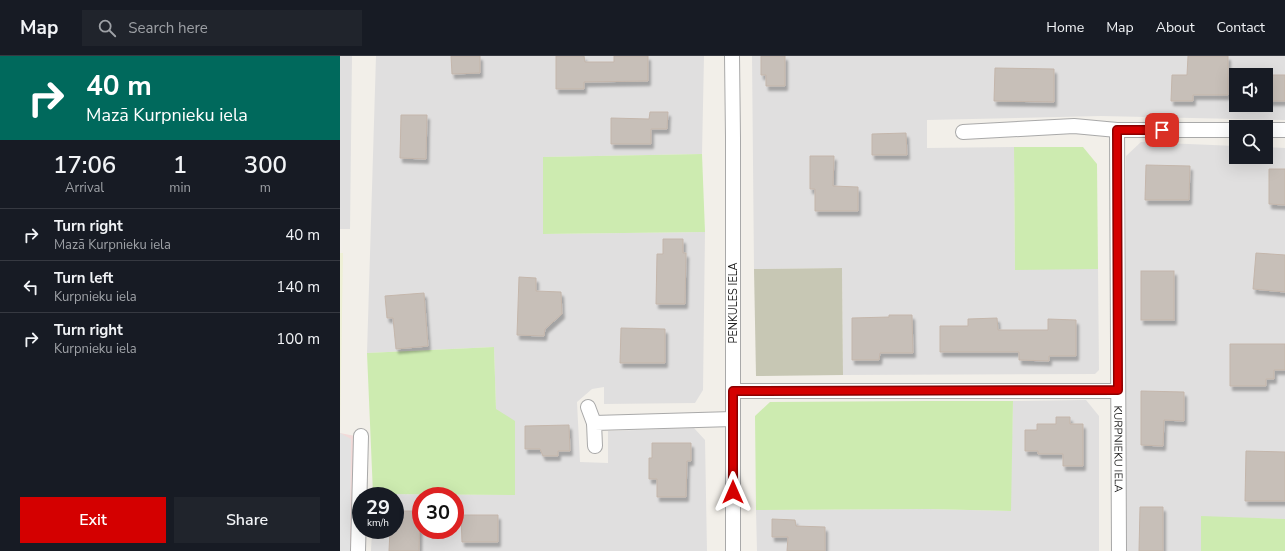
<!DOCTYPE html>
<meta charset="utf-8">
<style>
:root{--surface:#171b24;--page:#20242c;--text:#f1f3f6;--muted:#9ea1a6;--line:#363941;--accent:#d40000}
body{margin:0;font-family:"Nunito Sans",sans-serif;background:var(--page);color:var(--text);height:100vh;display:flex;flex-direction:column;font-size:15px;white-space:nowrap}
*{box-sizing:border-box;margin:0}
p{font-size:13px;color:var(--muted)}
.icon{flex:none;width:22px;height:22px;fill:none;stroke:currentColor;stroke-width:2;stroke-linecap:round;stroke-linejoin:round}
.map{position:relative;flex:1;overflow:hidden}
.drawer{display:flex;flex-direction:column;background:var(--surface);width:340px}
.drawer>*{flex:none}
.banner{background:#00695c;color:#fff;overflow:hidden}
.tools{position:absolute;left:889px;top:12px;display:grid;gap:8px}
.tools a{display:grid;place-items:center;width:44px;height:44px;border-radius:0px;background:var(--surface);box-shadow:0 4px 16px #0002;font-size:20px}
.speed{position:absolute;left:12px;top:431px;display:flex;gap:8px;font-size:20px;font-weight:700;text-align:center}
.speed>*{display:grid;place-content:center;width:52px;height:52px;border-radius:50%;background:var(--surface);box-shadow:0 4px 16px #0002;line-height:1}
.speed small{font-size:10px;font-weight:400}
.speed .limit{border:6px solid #d22;background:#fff;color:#111}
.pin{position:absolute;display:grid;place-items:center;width:34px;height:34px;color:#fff;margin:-17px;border-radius:8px;box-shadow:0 2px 6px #0006}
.me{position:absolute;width:44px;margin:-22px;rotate:0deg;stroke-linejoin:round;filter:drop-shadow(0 0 3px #0008)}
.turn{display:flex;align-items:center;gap:14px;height:84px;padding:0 20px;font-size:18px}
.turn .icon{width:52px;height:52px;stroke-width:2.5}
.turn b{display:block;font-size:28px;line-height:34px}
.eta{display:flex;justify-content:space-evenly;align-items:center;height:68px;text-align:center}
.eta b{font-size:24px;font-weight:600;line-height:28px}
.action{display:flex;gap:8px;margin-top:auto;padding:8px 20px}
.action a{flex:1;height:46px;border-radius:0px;background:var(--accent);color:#fff;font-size:16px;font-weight:600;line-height:46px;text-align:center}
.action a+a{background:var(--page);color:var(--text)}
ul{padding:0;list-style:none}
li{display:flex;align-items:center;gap:12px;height:52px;padding:0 20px;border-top:1px solid var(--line)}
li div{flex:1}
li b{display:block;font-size:15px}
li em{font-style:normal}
header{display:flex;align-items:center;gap:24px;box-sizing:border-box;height:56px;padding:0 20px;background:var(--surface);border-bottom:1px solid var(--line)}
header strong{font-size:19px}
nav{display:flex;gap:22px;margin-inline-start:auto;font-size:14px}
.search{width:280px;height:36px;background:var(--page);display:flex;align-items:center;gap:10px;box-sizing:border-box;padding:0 14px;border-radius:0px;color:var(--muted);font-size:15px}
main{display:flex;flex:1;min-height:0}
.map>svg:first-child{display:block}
</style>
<header>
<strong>Map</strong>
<div class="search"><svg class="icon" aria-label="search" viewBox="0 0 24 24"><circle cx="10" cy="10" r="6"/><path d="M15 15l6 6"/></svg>Search here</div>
<nav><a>Home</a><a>Map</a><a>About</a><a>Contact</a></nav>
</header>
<main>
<section class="drawer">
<div class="banner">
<div class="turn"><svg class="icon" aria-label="right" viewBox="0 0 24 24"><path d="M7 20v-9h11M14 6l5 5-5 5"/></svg><div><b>40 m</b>Mazā Kurpnieku iela</div></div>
</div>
<div class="eta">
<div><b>17:06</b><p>Arrival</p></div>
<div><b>1</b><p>min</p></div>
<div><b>300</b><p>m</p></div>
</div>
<ul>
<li><svg class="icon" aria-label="right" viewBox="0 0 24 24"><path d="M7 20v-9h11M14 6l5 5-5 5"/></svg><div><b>Turn right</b><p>Mazā Kurpnieku iela</p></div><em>40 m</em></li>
<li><svg class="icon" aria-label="left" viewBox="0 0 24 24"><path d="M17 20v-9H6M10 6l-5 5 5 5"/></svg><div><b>Turn left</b><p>Kurpnieku iela</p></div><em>140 m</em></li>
<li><svg class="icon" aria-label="right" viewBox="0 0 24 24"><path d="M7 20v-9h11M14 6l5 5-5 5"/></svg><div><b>Turn right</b><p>Kurpnieku iela</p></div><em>100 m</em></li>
</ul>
<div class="action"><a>Exit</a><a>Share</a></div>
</section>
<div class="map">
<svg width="945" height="495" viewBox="0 0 945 495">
<defs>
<filter id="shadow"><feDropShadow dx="2.5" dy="4.5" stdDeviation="1" flood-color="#0004"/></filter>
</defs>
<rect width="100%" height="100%" fill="#f2efe9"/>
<g fill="#e0dfdf" fill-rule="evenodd">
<polygon points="0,0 12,0 10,173 0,173"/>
<path d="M36,0H364L362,98L203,101L204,178L365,176L363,334L355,347L264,348V331L252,333L237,346L240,406L268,407V375L354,372L365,384L367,495H31L32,474H55V440H33V438L175,439L156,353L154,291L27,297ZM81,440H115V474H81Z"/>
<path d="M412,0H945V64L761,60L587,64V92L674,91L675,213H758L759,314L755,318L503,319L502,212L414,213ZM896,19H926V49H896Z"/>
<polygon points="801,86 896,90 896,101 926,101 926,91 945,92 945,463 861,461 861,495 786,495 786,100"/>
<polygon points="746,344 759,360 759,495 417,495 416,454 588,453 670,455 673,345"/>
</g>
<polygon fill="#f2dad9" points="0,377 15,380 14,495 0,495"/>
<polygon fill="#c7c7b4" points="502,212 503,319 416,320 414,213"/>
<polygon fill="#eef0d5" points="0,197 3,197 0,377"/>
<g fill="#cdebb0">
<polygon points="674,91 743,91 757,108 758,213 675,214"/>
<polygon points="362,98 365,176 203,178 203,101"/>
<polygon points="154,291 156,353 175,365 175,439 33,438 27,297"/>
<polygon points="587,345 673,345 671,455 588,453 416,454 415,360 430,346"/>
<polygon points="861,460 945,463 945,495 861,495"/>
</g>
<polygon fill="#e2e2e2" points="0,377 11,383 10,495 0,495"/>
<g fill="#c7bfb8" stroke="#c4b6ab" filter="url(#shadow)">
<polygon points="111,0 140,0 140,17 112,18"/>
<polygon points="216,0 244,0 245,6 274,6 274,0 308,0 308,25 244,26 244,33 216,33"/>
<polygon points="421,0 445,0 445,30 426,30 426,19 421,19"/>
<polygon points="848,0 888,0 888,39 853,39 853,45 831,45 832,19 847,19"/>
<polygon points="655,12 714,13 714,46 654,45"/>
<rect x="926" y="19" width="19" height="26"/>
<polygon points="310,56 328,56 327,73 311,73 311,88 271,88 271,62 309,63"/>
<polygon points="61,59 87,59 86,103 60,102"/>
<polygon points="566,77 567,99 532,99 532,78"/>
<polygon points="470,100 494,100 493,130 518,131 518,155 475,155 475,133 470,133"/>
<polygon points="806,109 850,110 849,144 805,144"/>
<polygon points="929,113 945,113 945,149 929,148"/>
<polygon points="323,183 343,183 343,197 346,197 345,248 316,248 317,198 323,198"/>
<polygon points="916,197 945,199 945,236 913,233"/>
<rect x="801" y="215" width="33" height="49"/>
<polygon points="179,221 196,222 196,235 221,236 222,258 205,273 204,280 177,279"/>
<polygon points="84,237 88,290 56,293 53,262 47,262 45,240"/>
<polygon points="549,259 572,259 573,297 540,297 539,304 512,304 512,262 549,261"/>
<polygon points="657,262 658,274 708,274 708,263 736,264 736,300 709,300 709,305 679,304 679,296 600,296 600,270 628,270 628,263"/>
<polygon points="281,272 325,273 325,307 280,307"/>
<polygon points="890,288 945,288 945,314 934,314 934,323 926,323 926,330 890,330"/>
<polygon points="801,335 844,336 844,365 824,364 823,390 801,389"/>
<polygon points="716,361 730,361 730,368 743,368 743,410 723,410 723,398 698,398 698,395 685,395 685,374 697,374 697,368 716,368"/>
<polygon points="229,369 230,395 218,395 218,400 203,400 200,393 185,393 185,370"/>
<polygon points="312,387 351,387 351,405 347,405 346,441 317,441 317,423 309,423 309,402 312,402"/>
<polygon points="906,395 945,396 945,445 905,445"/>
<polygon points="800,451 823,451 823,495 799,495"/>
<polygon points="55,455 80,455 79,495 49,495 50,474 55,474"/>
<polygon points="121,459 158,459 158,486 122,486"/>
<polygon points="432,463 455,464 456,470 485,471 485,495 447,495 448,481 432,481"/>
</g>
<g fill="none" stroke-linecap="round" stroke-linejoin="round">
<g stroke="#a9a9a9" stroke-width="16">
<g id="minor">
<polyline points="392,0 393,81 393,495"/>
<path id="s1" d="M777,74L779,495"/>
<polyline points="926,74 945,74"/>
<polyline points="623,76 734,70 777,74 896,74"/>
<polyline points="393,335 778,335"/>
<polyline points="248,351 254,367"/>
<polyline points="255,390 254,367 393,363"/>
<polyline points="18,495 21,380"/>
</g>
</g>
<use href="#minor" stroke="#fff" stroke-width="14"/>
</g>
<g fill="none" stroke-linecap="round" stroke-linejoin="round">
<g stroke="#8a0000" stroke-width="10">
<polyline id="route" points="393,436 393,335 778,334 777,74 822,74"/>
</g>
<use href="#route" stroke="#d40000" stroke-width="7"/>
</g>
<g text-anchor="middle" stroke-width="3" stroke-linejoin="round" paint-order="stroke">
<g font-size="11" fill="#222" stroke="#fff">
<text transform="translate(393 247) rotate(-90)" y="4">PENKULES IELA</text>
<text dy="4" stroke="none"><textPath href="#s1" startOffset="319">KURPNIEKU IELA</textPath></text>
</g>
</g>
</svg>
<div class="tools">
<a><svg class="icon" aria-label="sound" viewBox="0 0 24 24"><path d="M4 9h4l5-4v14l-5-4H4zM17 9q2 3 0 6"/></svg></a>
<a><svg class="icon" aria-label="search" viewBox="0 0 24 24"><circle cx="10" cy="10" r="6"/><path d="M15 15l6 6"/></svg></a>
</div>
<div class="speed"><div>29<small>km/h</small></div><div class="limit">30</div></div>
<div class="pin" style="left:822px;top:74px;background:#d93025"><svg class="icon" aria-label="arrive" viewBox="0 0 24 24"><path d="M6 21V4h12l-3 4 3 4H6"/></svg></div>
<svg class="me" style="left:393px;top:436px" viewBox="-20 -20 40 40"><path d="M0-17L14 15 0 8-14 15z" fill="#d40000" stroke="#fff" stroke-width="4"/></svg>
</div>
</main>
